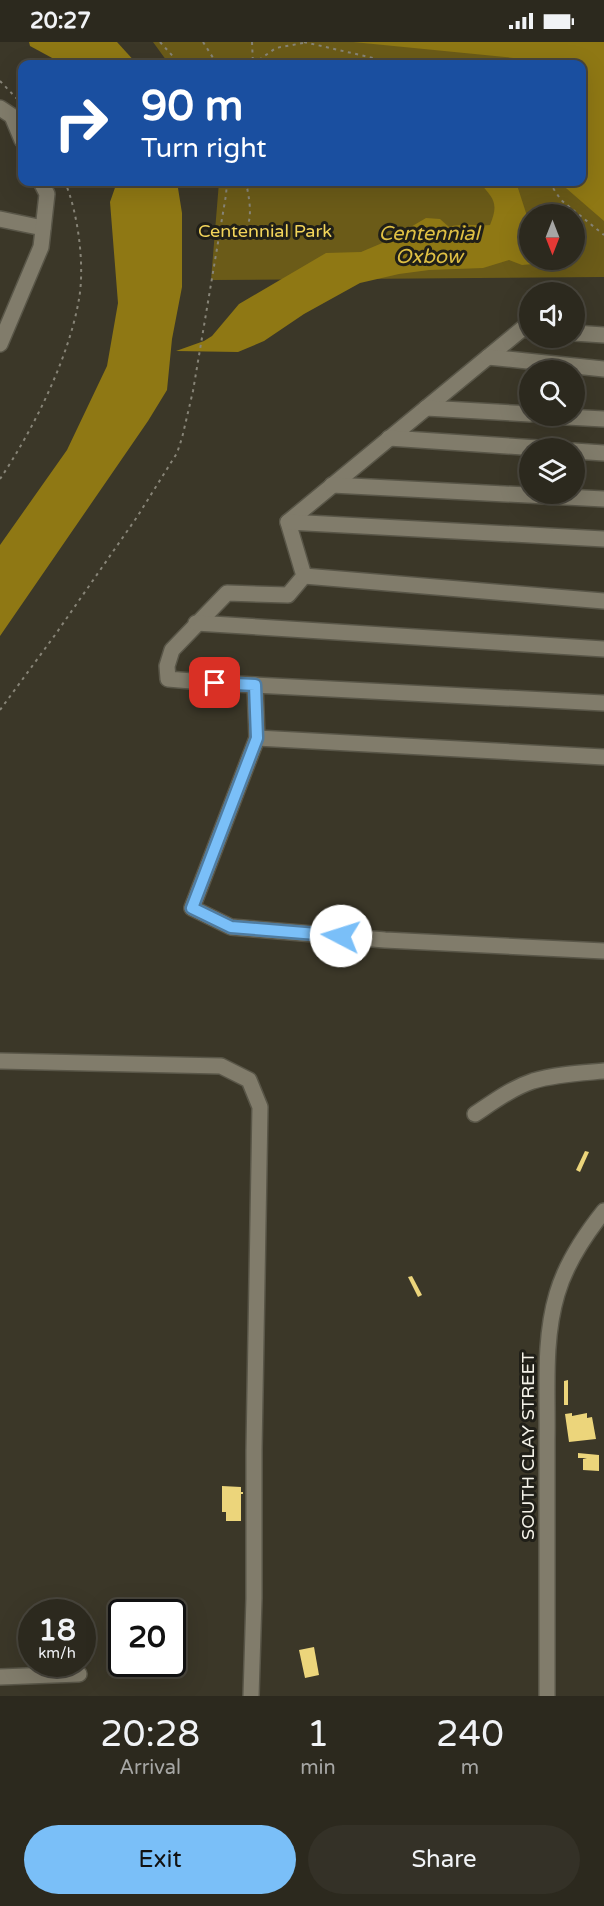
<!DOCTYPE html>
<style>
:root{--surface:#2c291e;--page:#343127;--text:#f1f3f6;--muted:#a6a6a4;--line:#48453c;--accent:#7abff8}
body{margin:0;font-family:"Varela Round",sans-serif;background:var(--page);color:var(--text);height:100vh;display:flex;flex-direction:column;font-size:22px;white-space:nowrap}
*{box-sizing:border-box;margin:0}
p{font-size:20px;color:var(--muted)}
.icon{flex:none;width:33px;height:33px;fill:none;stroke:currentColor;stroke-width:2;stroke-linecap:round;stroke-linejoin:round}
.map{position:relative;height:1654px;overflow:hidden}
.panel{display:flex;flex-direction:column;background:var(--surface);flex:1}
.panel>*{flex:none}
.guide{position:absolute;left:18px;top:18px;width:568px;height:126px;border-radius:12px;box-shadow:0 6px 24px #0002,0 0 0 2px var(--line);background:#1a4fa0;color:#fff;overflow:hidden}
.needle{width:39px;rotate:180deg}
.tools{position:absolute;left:519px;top:162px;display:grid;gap:12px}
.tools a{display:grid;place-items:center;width:66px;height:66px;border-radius:50%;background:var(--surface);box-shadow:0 6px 24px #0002,0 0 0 2px var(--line);font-size:30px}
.speed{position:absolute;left:18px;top:1557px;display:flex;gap:12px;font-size:30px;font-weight:700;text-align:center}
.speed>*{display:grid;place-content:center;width:78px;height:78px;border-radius:50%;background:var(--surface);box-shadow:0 6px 24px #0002,0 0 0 2px var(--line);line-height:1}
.speed small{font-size:15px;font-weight:400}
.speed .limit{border:3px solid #111;border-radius:9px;background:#fff;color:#111}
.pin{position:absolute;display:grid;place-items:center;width:51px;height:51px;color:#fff;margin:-26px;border-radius:12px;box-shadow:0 3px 9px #0006}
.me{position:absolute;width:66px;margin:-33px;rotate:275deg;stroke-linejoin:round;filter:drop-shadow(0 0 4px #0008)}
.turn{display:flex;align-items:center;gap:21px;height:126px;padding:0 24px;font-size:27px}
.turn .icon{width:78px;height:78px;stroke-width:2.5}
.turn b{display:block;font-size:42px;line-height:51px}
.eta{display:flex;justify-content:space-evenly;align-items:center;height:102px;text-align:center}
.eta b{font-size:36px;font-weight:600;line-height:42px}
.action{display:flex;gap:12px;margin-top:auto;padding:12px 24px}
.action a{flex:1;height:69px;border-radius:36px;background:var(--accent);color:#111;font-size:24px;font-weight:600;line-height:69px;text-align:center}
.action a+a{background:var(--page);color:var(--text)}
.status{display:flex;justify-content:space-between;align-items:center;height:42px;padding:0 30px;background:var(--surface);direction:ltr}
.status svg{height:16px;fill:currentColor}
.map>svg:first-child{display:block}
</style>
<div class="status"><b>20:27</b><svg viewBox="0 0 49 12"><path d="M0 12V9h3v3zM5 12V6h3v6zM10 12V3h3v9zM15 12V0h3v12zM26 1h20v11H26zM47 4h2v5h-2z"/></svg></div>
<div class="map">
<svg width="604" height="1654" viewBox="0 0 604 1654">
<rect width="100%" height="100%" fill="#3b3728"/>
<path fill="#6b5b18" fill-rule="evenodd" d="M153,0H604V235L211,238L219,140H582V22H169ZM530,172H574V218H530Z"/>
<g fill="#8f7814">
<polygon points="29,0 117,0 137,22 70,22 54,17 30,4"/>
<polygon points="353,0 604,0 604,179 559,140 582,140 582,22 545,22 544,20 534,18"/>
<polygon points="117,140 177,140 182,171 182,245 172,297 167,348 148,379 0,594 0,503 67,408 107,324 118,261 110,160"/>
<path d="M479,140H516L527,174V185L523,187C518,207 518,208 533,222L522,223L509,218L483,226L429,228L399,232L360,241L304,272L264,299L238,310L176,309L204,299L212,294L239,262L326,211L361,210L387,199L426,176L440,177L449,185C462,181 476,184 490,183C499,161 494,157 479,140Z"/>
</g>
<g fill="#ecd57b">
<polygon points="585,1109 589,1110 580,1130 576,1128"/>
<polygon points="412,1234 422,1253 418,1255 408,1235"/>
<polygon points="568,1338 568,1363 564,1363 564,1339"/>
<polygon points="572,1371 572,1374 587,1371 587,1376 592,1375 596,1397 569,1400 565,1372"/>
<polygon points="578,1411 599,1413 599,1429 583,1428 583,1417 587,1416 578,1416"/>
<polygon points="222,1444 241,1445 241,1450 243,1450 243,1452 241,1452 241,1479 226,1479 226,1470 222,1470"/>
<polygon points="314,1605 319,1633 305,1636 299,1608"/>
</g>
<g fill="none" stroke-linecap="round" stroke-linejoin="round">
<g stroke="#595648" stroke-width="18">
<g id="minor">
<polyline points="0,66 12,74 22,98"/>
<polyline points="0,177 43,186"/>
<polyline points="530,288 522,287 288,480 304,534 288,553 227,551 172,608 167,624 168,637 215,641 604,661"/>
<polyline points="574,291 604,293"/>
<polyline points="0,302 41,205 47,152 41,140"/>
<polyline points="488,315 604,327"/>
<polyline points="426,366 530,372"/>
<polyline points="548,374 604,377"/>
<polyline points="389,396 538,406"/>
<polyline points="574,409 604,411"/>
<polyline points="332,443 604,457"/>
<polyline points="288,480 604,497"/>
<polyline points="304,534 604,559"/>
<polyline points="196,581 604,607"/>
<polyline points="255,643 257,696 192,866 231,885 385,898 604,909"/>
<polyline points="257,696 604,715"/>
<polyline points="0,1019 221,1024 249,1038 260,1065 254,1408 254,1556 251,1654"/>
<path d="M475,1072C493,1060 512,1046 533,1039C556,1032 581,1031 604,1029"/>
<polyline points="0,1635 79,1632"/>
<path d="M547,1654C547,1569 547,1483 547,1398C548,1350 543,1299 557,1252C566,1221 584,1194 604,1169"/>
</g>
</g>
<g stroke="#878477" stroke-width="2" stroke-dasharray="3 4.5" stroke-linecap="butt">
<polyline points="160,0 180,22"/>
<polyline points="203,0 217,22"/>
<polyline points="252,0 253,22"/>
<polyline points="304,0 399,22"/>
<polyline points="253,22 276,6 303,1"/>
<polyline points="0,39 22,62"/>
<polyline points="549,140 561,158 604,193"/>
<path d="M219,196C258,199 251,166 246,140"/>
<path d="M0,437C33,388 69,316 79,257C85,223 78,171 65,140"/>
<polyline points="0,668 55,593 137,475 177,411 182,396 193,349 226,153 227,140"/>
</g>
<use href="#minor" stroke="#817c6b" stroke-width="15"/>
</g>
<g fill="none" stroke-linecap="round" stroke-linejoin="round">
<g stroke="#4f7ca1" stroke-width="15">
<polyline id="route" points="215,641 255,643 257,696 192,866 231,885 341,894"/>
</g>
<use href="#route" stroke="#7abff8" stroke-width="10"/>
</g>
<g text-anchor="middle" stroke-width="6" stroke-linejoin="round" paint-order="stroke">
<g font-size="18" fill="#f2d45a" stroke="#201f18">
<text x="265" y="195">Centennial Park</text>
</g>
<g font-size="18" fill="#f4f2e8" stroke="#201f18">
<text transform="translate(528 1404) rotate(-90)" y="6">SOUTH CLAY STREET</text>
</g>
<g font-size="20" font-style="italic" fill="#dfc044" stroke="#201f18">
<text x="429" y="198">Centennial<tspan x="429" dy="23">Oxbow</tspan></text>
</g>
</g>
</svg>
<div class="tools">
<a><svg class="needle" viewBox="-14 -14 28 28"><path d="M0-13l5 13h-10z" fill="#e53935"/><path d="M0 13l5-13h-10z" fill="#a6a6a4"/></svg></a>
<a><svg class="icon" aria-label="sound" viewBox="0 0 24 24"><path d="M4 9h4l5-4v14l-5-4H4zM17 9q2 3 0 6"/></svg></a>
<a><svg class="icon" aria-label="search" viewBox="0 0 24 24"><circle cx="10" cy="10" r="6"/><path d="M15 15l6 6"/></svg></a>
<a><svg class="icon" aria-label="layers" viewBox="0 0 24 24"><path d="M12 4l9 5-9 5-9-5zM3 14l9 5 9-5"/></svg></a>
</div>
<div class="speed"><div>18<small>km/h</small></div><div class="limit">20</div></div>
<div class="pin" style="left:215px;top:641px;background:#d93025"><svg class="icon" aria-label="arrive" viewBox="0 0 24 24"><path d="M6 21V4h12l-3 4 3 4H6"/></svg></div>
<svg class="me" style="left:341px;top:894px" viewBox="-20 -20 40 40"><circle r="19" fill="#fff"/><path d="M0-13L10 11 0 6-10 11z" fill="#7abff8"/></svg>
<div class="guide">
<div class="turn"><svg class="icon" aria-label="right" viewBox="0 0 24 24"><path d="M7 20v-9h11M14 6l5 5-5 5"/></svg><div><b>90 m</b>Turn right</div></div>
</div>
</div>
<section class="panel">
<div class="eta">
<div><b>20:28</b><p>Arrival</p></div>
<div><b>1</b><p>min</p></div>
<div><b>240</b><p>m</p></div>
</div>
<div class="action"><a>Exit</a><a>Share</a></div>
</section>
